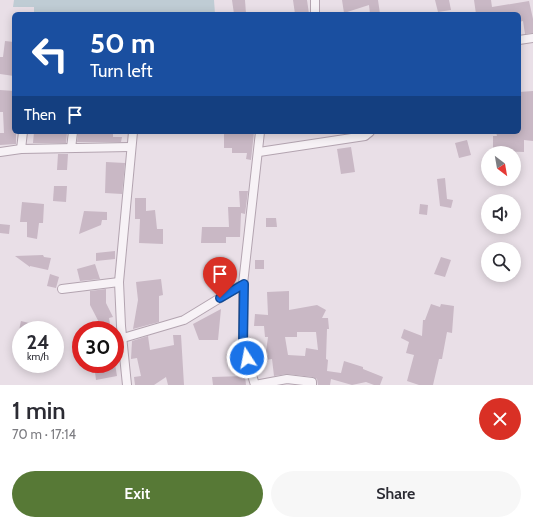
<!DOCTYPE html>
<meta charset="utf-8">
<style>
:root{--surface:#fff;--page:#f7f7f7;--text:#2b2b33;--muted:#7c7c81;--accent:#577936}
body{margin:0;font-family:Cabin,sans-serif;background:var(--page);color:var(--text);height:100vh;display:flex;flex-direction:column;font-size:15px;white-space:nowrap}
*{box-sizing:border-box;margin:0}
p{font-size:13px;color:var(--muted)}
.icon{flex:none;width:22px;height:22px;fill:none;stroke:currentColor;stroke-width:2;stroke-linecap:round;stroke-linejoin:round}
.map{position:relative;height:385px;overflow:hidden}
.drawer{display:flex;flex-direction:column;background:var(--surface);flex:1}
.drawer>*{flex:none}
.top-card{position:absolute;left:12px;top:12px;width:509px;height:122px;border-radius:6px;box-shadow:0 2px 10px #0003;background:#1a4fa0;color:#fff;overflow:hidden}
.needle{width:26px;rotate:149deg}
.buttons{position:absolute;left:481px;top:146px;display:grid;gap:8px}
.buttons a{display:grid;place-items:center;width:40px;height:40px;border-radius:50%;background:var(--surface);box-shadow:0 2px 10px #0003;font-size:20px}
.speed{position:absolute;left:12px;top:321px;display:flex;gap:8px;font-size:20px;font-weight:700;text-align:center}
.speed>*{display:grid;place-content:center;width:52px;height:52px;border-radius:50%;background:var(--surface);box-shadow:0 2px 10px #0003;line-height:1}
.speed small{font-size:10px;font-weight:400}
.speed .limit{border:6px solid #d22;background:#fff;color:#111}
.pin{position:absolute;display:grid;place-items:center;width:34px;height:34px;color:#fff;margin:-41px -17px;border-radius:50% 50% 50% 0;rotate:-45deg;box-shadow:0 0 4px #0007}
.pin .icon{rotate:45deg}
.me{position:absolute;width:44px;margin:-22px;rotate:349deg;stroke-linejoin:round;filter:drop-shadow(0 0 3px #0008)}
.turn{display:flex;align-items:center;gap:14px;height:84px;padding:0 12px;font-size:18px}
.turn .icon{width:52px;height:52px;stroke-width:2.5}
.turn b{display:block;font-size:28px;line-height:34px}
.then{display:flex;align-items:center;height:38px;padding:0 12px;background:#0003;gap:8px;font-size:15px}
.round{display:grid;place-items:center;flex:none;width:42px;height:42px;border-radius:21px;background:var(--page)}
.headline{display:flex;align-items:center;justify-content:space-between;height:68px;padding:0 12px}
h1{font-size:24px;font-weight:600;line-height:30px}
.primary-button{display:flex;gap:8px;margin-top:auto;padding:8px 12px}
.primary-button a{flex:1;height:46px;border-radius:24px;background:var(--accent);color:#fff;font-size:16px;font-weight:600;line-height:46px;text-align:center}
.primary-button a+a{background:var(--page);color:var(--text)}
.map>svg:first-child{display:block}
</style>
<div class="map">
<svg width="533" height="385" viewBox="0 0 533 385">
<rect width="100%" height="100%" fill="#e9dfe7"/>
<polygon fill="#bfccd4" points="14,0 214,0 215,14 34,14 34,7 13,7"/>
<g fill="#c9b8c5" fill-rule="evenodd">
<polygon points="232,0 245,0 246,14 234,14"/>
<polygon points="293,0 307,0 309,14 295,14"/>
<polygon points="342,0 378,0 380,14 370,14 369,5 344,13"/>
<polygon points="435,0 449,0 451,10 438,12"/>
<polygon points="474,0 491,0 492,7 529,1 533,19 533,33 525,34 523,21 519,22 519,14 476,14"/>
<polygon points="5,41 14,42 14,76 0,74 0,57 3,57"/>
<polygon points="0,90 14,91 14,133 16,133 16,144 0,145 0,133 4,133 3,112 0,112"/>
<polygon points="533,91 533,141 524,140 524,152 493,151 493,136 497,136 496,132 519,132 519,92"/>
<polygon points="34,132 67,132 66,143 33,143"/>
<polygon points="78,132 113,132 113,137 122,137 121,142 77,142"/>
<polygon points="224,132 254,132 251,160 246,159 247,153 232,153 232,148 224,148"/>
<polygon points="467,140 471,155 459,158 455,143"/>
<polygon points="351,147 355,172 341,174 337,149"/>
<polygon points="58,154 68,154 67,170 57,170"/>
<polygon points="106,162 125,163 122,194 105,193"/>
<polygon points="445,178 447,199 453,200 451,208 440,206 437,179"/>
<polygon points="54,186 67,186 66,202 53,201"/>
<polygon points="239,191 248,191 245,214 241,213 240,237 226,237 226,243 201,243 202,227 229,227 228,207 240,207"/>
<polygon points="135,198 146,198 146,211 155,210 157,229 163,229 163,244 139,243 140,219 135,219"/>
<polygon points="22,202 44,204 43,223 39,223 37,239 27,237 27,222 20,222"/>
<polygon points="420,204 428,205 427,215 419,214"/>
<polygon points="84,211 107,212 107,220 102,220 101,225 79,234"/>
<polygon points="266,218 276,218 277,227 266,227"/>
<polygon points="0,224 10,225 9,234 0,233"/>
<polygon points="115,251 115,259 96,261 96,253"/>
<polygon points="43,255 44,257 51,258 48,270 30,266 30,267 15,256"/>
<polygon points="441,257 451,260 445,277 434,274"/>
<rect x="255" y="260" width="9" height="9"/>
<polygon points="95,264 100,279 80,281 77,269"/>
<polygon points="50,274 59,277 56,288 47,286"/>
<polygon points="161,279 163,295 159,296 159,322 133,329 138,300 136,282"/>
<polygon points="106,289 106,303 113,317 109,318 111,330 103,330 90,305 90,291"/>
<path d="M289,291V310L317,305L326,310L322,318H328L329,329H327L326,359L328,360L327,371L341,373L344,361L363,367V369L383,377L380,385H374L366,382L352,385L331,379L330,385H318L317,379L313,377L287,374L274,376L272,359L265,360L268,337H265L264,326H254L255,314L268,315L267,292ZM297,332H316L318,350L306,348L305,356L288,355L285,337H297Z"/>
<polygon points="431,304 440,307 441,304 454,306 452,333 447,332 442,359 439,359 433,385 419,385 407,381 414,355 406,353 409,342 401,338 404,329 422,336 423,320 425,320"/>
<polygon points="221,309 218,340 199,340 193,324"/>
<polygon points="21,321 45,327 45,330 19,330"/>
<polygon points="173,335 181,335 184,385 168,385 166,377 154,385 135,385 134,377 141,376 137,358 131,359 132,341 148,336 150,350 174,345"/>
<polygon points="94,364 115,364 117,376 96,380"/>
<polygon points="245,376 246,385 213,385 212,377"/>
</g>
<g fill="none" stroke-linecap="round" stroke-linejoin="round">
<g stroke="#b3a4b0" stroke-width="10">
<g id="street">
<polyline points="315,0 315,14"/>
<polyline points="519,40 533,38"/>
<polyline points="71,148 73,132"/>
<polyline points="21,149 23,132"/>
<polyline points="0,152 21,149 130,147"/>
<polyline points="259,152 365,136 370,132"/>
<polyline points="62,289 119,282"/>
<polyline points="123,338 184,320 243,284"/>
<polyline points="127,385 121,326 119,282 133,132"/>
<polyline points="255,385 243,345 243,284 260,132"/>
<polyline points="255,385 287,379 312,382 312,385"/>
</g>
</g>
<use href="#street" stroke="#f7f2f6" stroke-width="8"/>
</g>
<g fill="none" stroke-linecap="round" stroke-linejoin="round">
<g stroke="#114b97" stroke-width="10">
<polyline id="route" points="220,298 244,284 243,345 247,358"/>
</g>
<use href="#route" stroke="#1a73e8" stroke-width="7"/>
</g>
</svg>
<div class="buttons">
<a><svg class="needle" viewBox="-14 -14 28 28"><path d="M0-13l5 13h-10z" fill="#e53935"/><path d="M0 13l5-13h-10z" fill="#7c7c81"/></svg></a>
<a><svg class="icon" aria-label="sound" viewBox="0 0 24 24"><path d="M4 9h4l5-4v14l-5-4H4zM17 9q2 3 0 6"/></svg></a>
<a><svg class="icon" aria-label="search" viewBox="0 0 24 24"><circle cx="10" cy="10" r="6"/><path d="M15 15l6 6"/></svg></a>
</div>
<div class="speed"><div>24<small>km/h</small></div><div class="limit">30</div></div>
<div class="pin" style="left:220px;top:298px;background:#d93025"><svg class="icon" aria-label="arrive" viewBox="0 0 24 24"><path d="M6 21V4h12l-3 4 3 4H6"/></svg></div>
<svg class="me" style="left:247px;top:358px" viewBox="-20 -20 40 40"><circle r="17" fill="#1a73e8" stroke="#fff" stroke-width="3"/><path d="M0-11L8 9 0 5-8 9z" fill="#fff"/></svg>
<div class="top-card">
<div class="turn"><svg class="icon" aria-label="left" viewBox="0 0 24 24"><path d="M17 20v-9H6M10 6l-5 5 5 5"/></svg><div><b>50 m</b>Turn left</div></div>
<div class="then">Then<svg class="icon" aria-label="arrive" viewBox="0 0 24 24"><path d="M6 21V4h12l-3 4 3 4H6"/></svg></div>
</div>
</div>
<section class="drawer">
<div class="headline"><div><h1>1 min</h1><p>70 m · 17:14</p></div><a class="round" style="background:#d93025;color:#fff"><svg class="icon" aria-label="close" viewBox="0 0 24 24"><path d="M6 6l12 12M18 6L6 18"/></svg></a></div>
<div class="primary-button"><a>Exit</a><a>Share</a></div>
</section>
